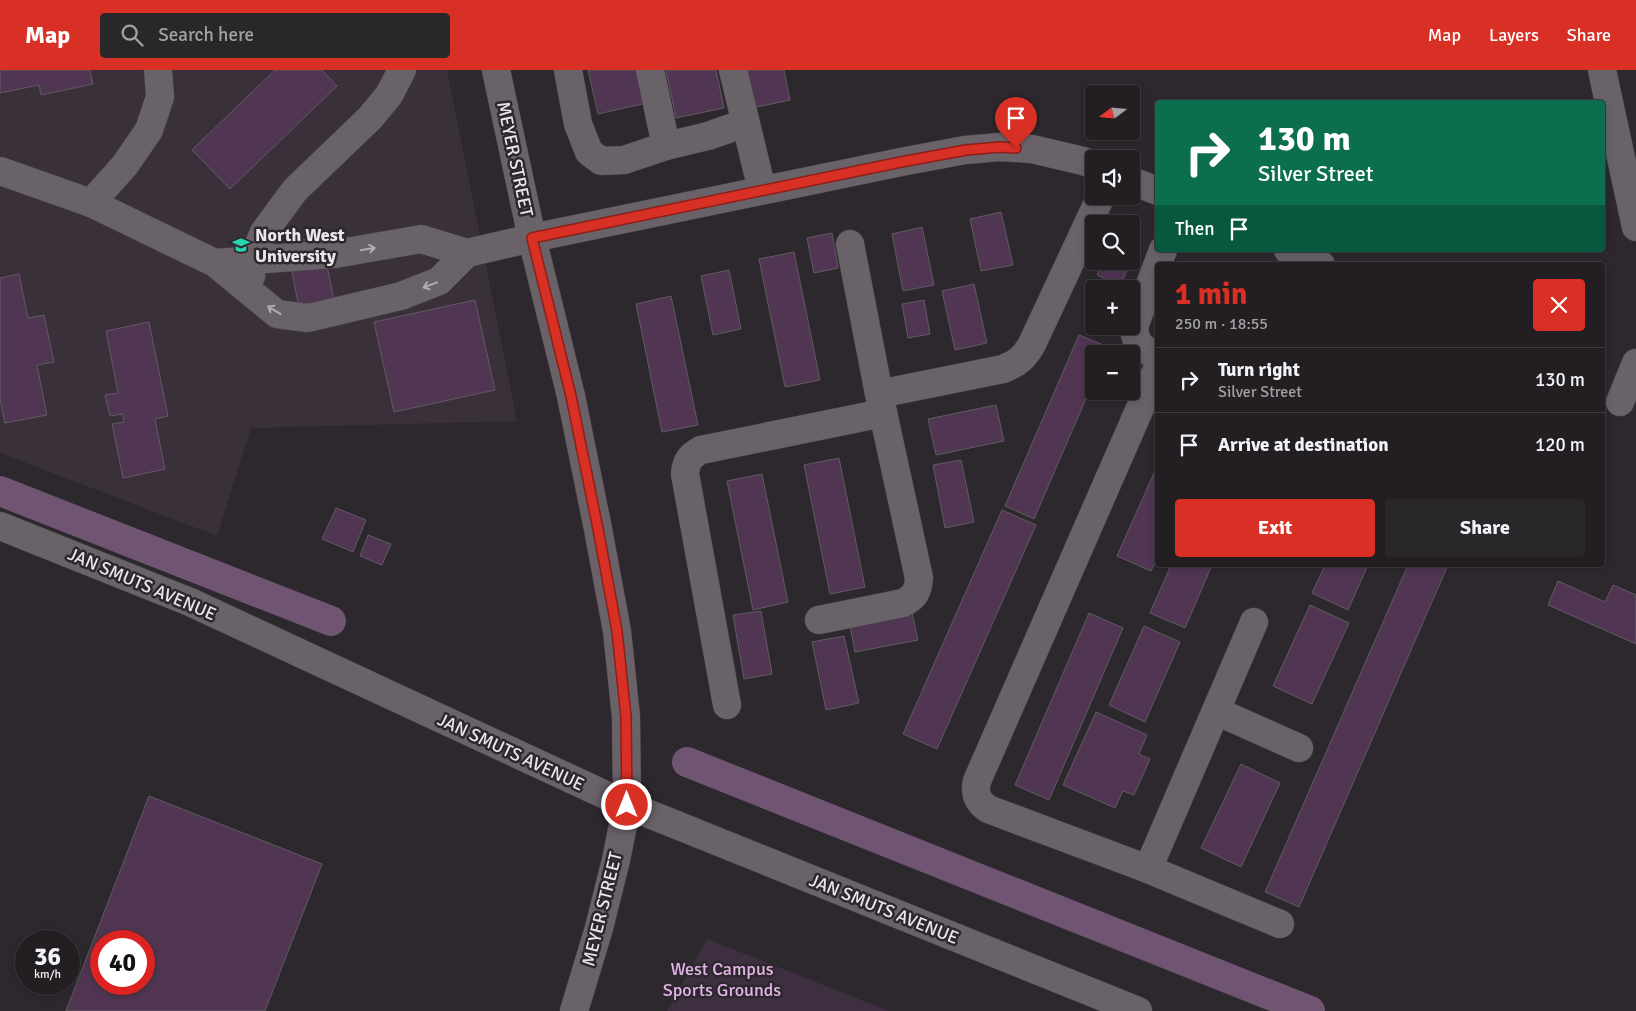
<!DOCTYPE html>
<meta charset="utf-8">
<style>
:root{--surface:#221e22;--page:#2a272a;--text:#f1f3f6;--muted:#a2a2a5;--line:#3f3c40;--accent:#d93025}
body{margin:0;font-family:Signika,sans-serif;background:var(--page);color:var(--text);height:100vh;display:flex;flex-direction:column;font-size:19px;white-space:nowrap}
*{box-sizing:border-box;margin:0}
p{font-size:16px;color:var(--muted)}
.icon{flex:none;width:28px;height:28px;fill:none;stroke:currentColor;stroke-width:2;stroke-linecap:round;stroke-linejoin:round}
.map{position:relative;flex:1;overflow:hidden}
.drawer{position:absolute;left:1155px;top:192px;width:450px;height:305px;display:flex;flex-direction:column;background:var(--surface);border-radius:5px;box-shadow:0 2px 8px #0003,0 0 0 1px var(--line)}
.drawer>*{flex:none}
.hud{position:absolute;left:1155px;top:30px;width:450px;height:152px;border-radius:5px;box-shadow:0 2px 8px #0003,0 0 0 1px var(--line);background:#0b6e4f;color:#fff;overflow:hidden}
.needle{width:32px;rotate:254deg}
.controls{position:absolute;left:1085px;top:15px;display:grid;gap:10px}
.controls a{display:grid;place-items:center;width:55px;height:55px;border-radius:5px;background:var(--surface);box-shadow:0 2px 8px #0003,0 0 0 1px var(--line);font-size:25px}
.speed{position:absolute;left:15px;top:860px;display:flex;gap:10px;font-size:25px;font-weight:700;text-align:center}
.speed>*{display:grid;place-content:center;width:65px;height:65px;border-radius:50%;background:var(--surface);box-shadow:0 2px 8px #0003,0 0 0 1px var(--line);line-height:1}
.speed small{font-size:12px;font-weight:400}
.speed .limit{border:8px solid #d22;background:#fff;color:#111}
.pin{position:absolute;display:grid;place-items:center;width:42px;height:42px;color:#fff;margin:-51px -21px;border-radius:50% 50% 50% 0;rotate:-45deg;box-shadow:0 0 5px #0007}
.pin .icon{rotate:45deg}
.me{position:absolute;width:55px;margin:-28px;rotate:0deg;stroke-linejoin:round;filter:drop-shadow(0 0 4px #0008)}
.turn{display:flex;align-items:center;gap:18px;height:105px;padding:0 20px;font-size:22px}
.turn .icon{width:65px;height:65px;stroke-width:2.5}
.turn b{display:block;font-size:35px;line-height:42px}
.then{display:flex;align-items:center;height:48px;padding:0 20px;background:#0003;gap:10px;font-size:19px}
.round{display:grid;place-items:center;flex:none;width:52px;height:52px;border-radius:5px;background:var(--page)}
.summary{display:flex;align-items:center;justify-content:space-between;height:85px;padding:0 20px}
h1{font-size:30px;font-weight:800;line-height:38px;color:var(--accent)}
.action{display:flex;gap:10px;margin-top:auto;padding:10px 20px}
.action a{flex:1;height:58px;border-radius:5px;background:var(--accent);color:#fff;font-size:20px;font-weight:800;line-height:58px;text-align:center}
.action a+a{background:var(--page);color:var(--text)}
ul{padding:0;list-style:none}
li{display:flex;align-items:center;gap:15px;height:65px;padding:0 20px;border-top:1px solid var(--line)}
li div{flex:1}
li b{display:block;font-size:19px}
li em{font-style:normal}
header{display:flex;align-items:center;gap:30px;box-sizing:border-box;height:70px;padding:0 25px;background:var(--accent);color:#fff}
header strong{font-size:24px}
nav{display:flex;gap:28px;margin-inline-start:auto;font-size:18px}
.search{width:350px;height:45px;background:var(--page);display:flex;align-items:center;gap:12px;box-sizing:border-box;padding:0 18px;border-radius:5px;color:var(--muted);font-size:19px}
.map>svg:first-child{display:block}
</style>
<header>
<strong>Map</strong>
<div class="search"><svg class="icon" aria-label="search" viewBox="0 0 24 24"><circle cx="10" cy="10" r="6"/><path d="M15 15l6 6"/></svg>Search here</div>
<nav><a>Map</a><a>Layers</a><a>Share</a></nav>
</header>
<div class="map">
<svg width="1636" height="941" viewBox="0 0 1636 941">
<rect width="100%" height="100%" fill="#2d282d"/>
<polygon fill="#39303a" points="0,0 447,0 517,351 251,358 217,466 0,383"/>
<polygon fill="#3e2f40" points="707,869 889,941 667,941"/>
<g fill="none" stroke-linecap="round" stroke-linejoin="round">
<g stroke="#705573" stroke-width="30">
<polyline points="0,421 331,551"/>
<polyline points="687,692 1310,941"/>
</g>
</g>
<g fill="#503653" stroke="#605b61" fill-rule="evenodd">
<polygon points="0,0 90,0 93,14 41,25 39,15 0,23"/>
<polygon points="275,0 322,0 337,16 230,119 192,80"/>
<polygon points="588,0 640,0 647,33 598,44"/>
<polygon points="666,0 716,0 724,38 676,48"/>
<polygon points="744,0 784,0 790,30 752,38"/>
<polygon points="1001,142 1013,195 981,201 970,149"/>
<polygon points="922,157 934,215 903,221 892,164"/>
<polygon points="832,163 838,198 814,203 807,168"/>
<polygon points="321,166 339,255 304,262 286,173"/>
<polygon points="794,182 820,310 785,317 759,189"/>
<polygon points="1103,191 1131,191 1120,216 1097,205"/>
<polygon points="729,200 741,259 713,265 701,206"/>
<polygon points="19,204 28,248 44,245 54,292 37,295 47,345 5,353 0,329 0,208"/>
<polygon points="1097,212 1112,219 1094,219 1094,243 1085,239"/>
<polygon points="974,214 987,273 955,280 942,221"/>
<polygon points="671,226 698,355 662,362 636,234"/>
<polygon points="475,230 495,320 394,342 374,252"/>
<polygon points="924,230 930,264 908,268 902,234"/>
<polygon points="149,252 168,346 155,349 165,399 123,408 112,354 124,352 123,344 110,346 105,325 118,323 106,261"/>
<polygon points="1079,265 1108,277 1105,284 1094,284 1094,310 1034,449 1005,436"/>
<polygon points="996,335 1004,371 936,385 928,349"/>
<polygon points="839,388 865,517 830,524 804,395"/>
<polygon points="961,390 974,452 945,458 933,395"/>
<polygon points="1158,394 1158,487 1151,501 1117,486"/>
<polygon points="762,404 788,532 753,540 727,411"/>
<polygon points="336,438 366,450 353,482 322,469"/>
<polygon points="1002,440 1036,455 937,679 903,664"/>
<polygon points="368,465 391,474 382,495 360,486"/>
<polygon points="1171,495 1212,495 1185,558 1150,543"/>
<polygon points="1325,495 1368,495 1348,540 1312,523"/>
<polygon points="1408,495 1448,495 1299,837 1265,822"/>
<polygon points="1558,511 1605,532 1613,515 1636,525 1636,574 1548,535"/>
<polygon points="1310,535 1349,553 1312,634 1273,616"/>
<polygon points="761,541 772,604 744,609 733,545"/>
<polygon points="912,543 918,570 855,582 850,556"/>
<polygon points="1089,543 1123,558 1049,730 1015,715"/>
<polygon points="1144,556 1180,572 1145,652 1109,635"/>
<polygon points="844,566 859,633 826,640 812,572"/>
<polygon points="1096,642 1147,665 1139,684 1150,689 1134,725 1123,721 1115,738 1063,715"/>
<polygon points="1241,694 1280,713 1241,797 1201,778"/>
<path d="M149,726L322,794L265,941H66ZM101,871H144V914H101Z"/>
</g>
<g fill="none" stroke-linecap="round" stroke-linejoin="round">
<g stroke="#484448" stroke-width="29">
<g id="minor">
<polyline points="496,0 532,168 571,326 598,459 617,561 626,647 627,735 616,790 599,858 574,941"/>
<polyline points="568,0 578,54 589,82 601,91 624,90 666,76 650,0"/>
<polyline points="733,0 762,120"/>
<polyline points="1602,0 1636,157"/>
<polyline points="666,76 708,66 745,53"/>
<polyline points="0,101 91,133 215,193 277,244 308,248 401,226 439,211 467,183"/>
<polyline points="1131,111 1158,121"/>
<polyline points="91,133 125,95 149,60 160,27 158,0"/>
<polyline points="1288,180 1321,195"/>
<polyline points="215,193 335,184 421,169 467,183 532,168 901,92 965,80 1000,77 1032,79 1083,91 1094,95"/>
<polyline points="251,206 252,190 264,162 295,120 370,48 389,25 402,0"/>
<path d="M1158,287C1143,279 1132,273 1135,254L1163,180"/>
<path d="M1158,297L977,711C974,723 977,731 988,739L1148,799L1280,854"/>
<path d="M879,324L1003,299C1018,293 1024,288 1032,274L1101,126"/>
<polyline points="1620,332 1636,293"/>
<polyline points="0,456 190,532 627,735 1138,941"/>
<path d="M819,550L903,533C915,527 918,521 919,508L879,324L850,174"/>
<path d="M727,635L685,404C686,391 690,386 701,380L883,343"/>
<polyline points="1216,641 1299,678"/>
<polyline points="1148,799 1254,552"/>
</g>
</g>
<use href="#minor" stroke="#696369" stroke-width="28"/>
</g>
<defs><path id="oneway-shaft" d="M-6 0H5M1.5-3L5.5 0L1.5 3" fill="none" stroke-width="1.6" stroke-linecap="round" stroke-linejoin="round" transform="scale(1.25)"/></defs>
<g stroke="#b0acb0">
<use href="#oneway-shaft" transform="translate(368 179) rotate(-10)"/>
<use href="#oneway-shaft" transform="translate(430 215) rotate(159)"/>
<use href="#oneway-shaft" transform="translate(274 240) rotate(-149)"/>
</g>
<g fill="none" stroke-linecap="round" stroke-linejoin="round">
<g stroke="#8d1f18" stroke-width="12">
<polyline id="route" points="627,735 626,647 617,561 598,459 571,326 532,168 901,92 966,80 1000,77 1016,78"/>
</g>
<use href="#route" stroke="#d93025" stroke-width="9"/>
</g>
<defs>
<g id="university-bare" transform="scale(1.35)"><path d="M0-5L7-2L0 1L-7-2ZM-4 1L0 2.5L4 1V4Q0 6-4 4Z" fill="#24d5af" stroke="#2d282d" stroke-width="2.5" paint-order="stroke"/></g>
</defs>
<g fill-rule="evenodd">
<use href="#university-bare" x="241" y="175"/>
</g>
<g text-anchor="middle" stroke-width="5" stroke-linejoin="round" paint-order="stroke">
<g font-size="18" fill="#eae7eb" stroke="#2d282d">
<text transform="translate(515 89) rotate(78)" y="6">MEYER STREET</text>
<text transform="translate(142 514) rotate(23)" y="6">JAN SMUTS AVENUE</text>
<text transform="translate(511 682) rotate(25)" y="6">JAN SMUTS AVENUE</text>
<text transform="translate(602 839) rotate(-76)" y="6">MEYER STREET</text>
<text transform="translate(884 839) rotate(22)" y="6">JAN SMUTS AVENUE</text>
</g>
<g font-size="18" font-weight="bold" fill="#eae7eb" stroke="#2d282d" text-anchor="start">
<text x="255" y="171">North West<tspan x="255" dy="21">University</tspan></text>
</g>
<g font-size="18" fill="#e4b5e9" stroke="#2d282d">
<text x="722" y="905">West Campus<tspan x="722" dy="21">Sports Grounds</tspan></text>
</g>
</g>
</svg>
<div class="controls">
<a><svg class="needle" viewBox="-14 -14 28 28"><path d="M0-13l5 13h-10z" fill="#e53935"/><path d="M0 13l5-13h-10z" fill="#a2a2a5"/></svg></a>
<a><svg class="icon" aria-label="sound" viewBox="0 0 24 24"><path d="M4 9h4l5-4v14l-5-4H4zM17 9q2 3 0 6"/></svg></a>
<a><svg class="icon" aria-label="search" viewBox="0 0 24 24"><circle cx="10" cy="10" r="6"/><path d="M15 15l6 6"/></svg></a>
<a>+</a>
<a>−</a>
</div>
<div class="speed"><div>36<small>km/h</small></div><div class="limit">40</div></div>
<div class="pin" style="left:1016px;top:78px;background:#d93025"><svg class="icon" aria-label="arrive" viewBox="0 0 24 24"><path d="M6 21V4h12l-3 4 3 4H6"/></svg></div>
<svg class="me" style="left:627px;top:735px" viewBox="-20 -20 40 40"><circle r="17" fill="#d93025" stroke="#fff" stroke-width="3"/><path d="M0-11L8 9 0 5-8 9z" fill="#fff"/></svg>
<div class="hud">
<div class="turn"><svg class="icon" aria-label="right" viewBox="0 0 24 24"><path d="M7 20v-9h11M14 6l5 5-5 5"/></svg><div><b>130 m</b>Silver Street</div></div>
<div class="then">Then<svg class="icon" aria-label="arrive" viewBox="0 0 24 24"><path d="M6 21V4h12l-3 4 3 4H6"/></svg></div>
</div>
<section class="drawer">
<div class="summary"><div><h1>1 min</h1><p>250 m · 18:55</p></div><a class="round" style="background:#d93025;color:#fff"><svg class="icon" aria-label="close" viewBox="0 0 24 24"><path d="M6 6l12 12M18 6L6 18"/></svg></a></div>
<ul>
<li><svg class="icon" aria-label="right" viewBox="0 0 24 24"><path d="M7 20v-9h11M14 6l5 5-5 5"/></svg><div><b>Turn right</b><p>Silver Street</p></div><em>130 m</em></li>
<li><svg class="icon" aria-label="arrive" viewBox="0 0 24 24"><path d="M6 21V4h12l-3 4 3 4H6"/></svg><div><b>Arrive at destination</b></div><em>120 m</em></li>
</ul>
<div class="action"><a>Exit</a><a>Share</a></div>
</section>
</div>
